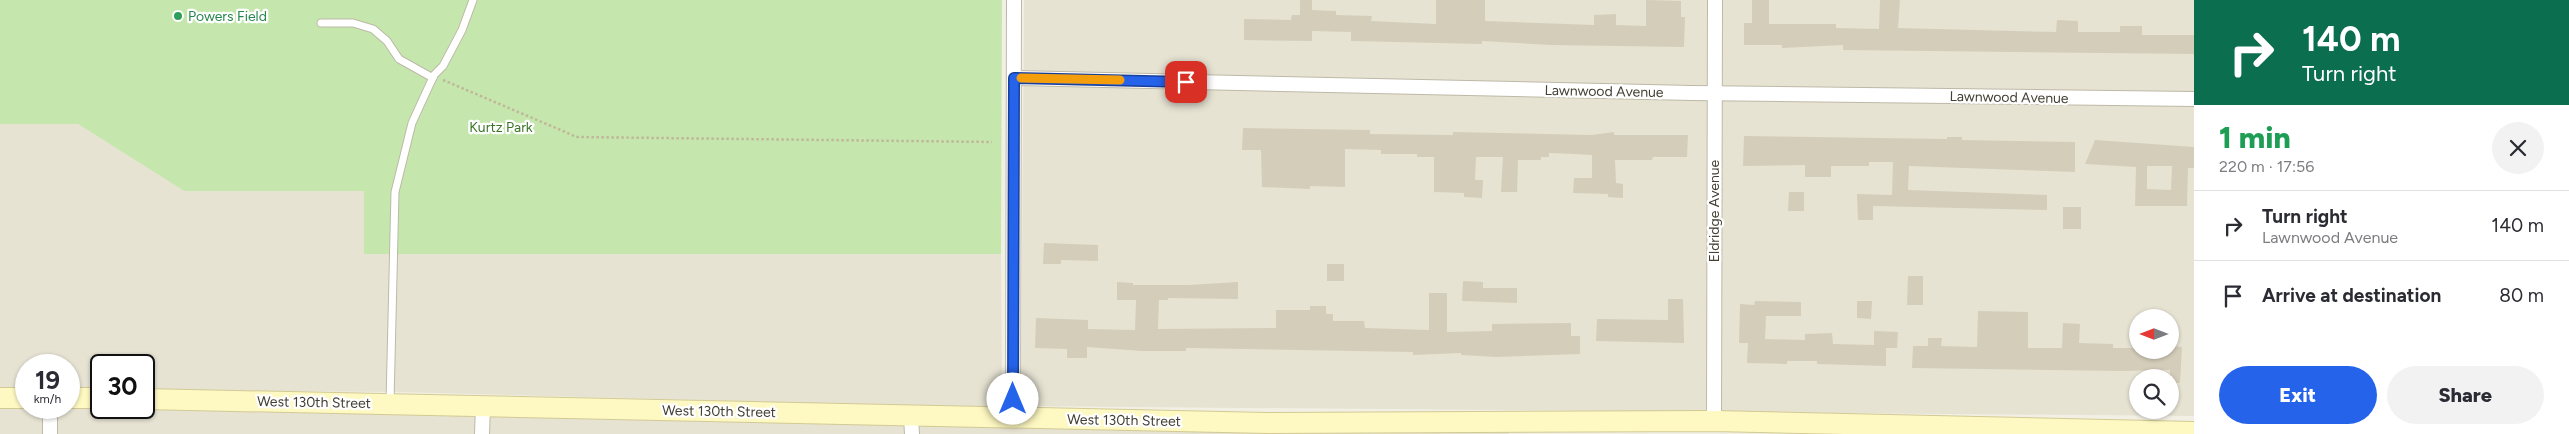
<!DOCTYPE html>
<meta charset="utf-8">
<style>
:root{--surface:#fff;--page:#f2f2f3;--text:#2b2b33;--muted:#7c7c81;--line:#e1e1e2;--accent:#2563eb}
body{margin:0;font-family:Figtree,sans-serif;background:var(--page);color:var(--text);height:100vh;display:flex;flex-direction:column;font-size:19px;white-space:nowrap}
*{box-sizing:border-box;margin:0}
p{font-size:16px;color:var(--muted)}
.icon{flex:none;width:28px;height:28px;fill:none;stroke:currentColor;stroke-width:2;stroke-linecap:round;stroke-linejoin:round}
.map{position:relative;flex:1;overflow:hidden}
.details{display:flex;flex-direction:column;background:var(--surface);width:375px}
.details>*{flex:none}
.hud{background:#0b6e4f;color:#fff;overflow:hidden}
.needle{width:32px;rotate:270deg}
.buttons{position:absolute;left:2129px;top:309px;display:grid;gap:10px}
.buttons a{display:grid;place-items:center;width:50px;height:50px;border-radius:50%;background:var(--surface);box-shadow:0 1px 4px #0004;font-size:25px}
.speed{position:absolute;left:15px;top:354px;display:flex;gap:10px;font-size:25px;font-weight:700;text-align:center}
.speed>*{display:grid;place-content:center;width:65px;height:65px;border-radius:50%;background:var(--surface);box-shadow:0 1px 4px #0004;line-height:1}
.speed small{font-size:12px;font-weight:400}
.speed .limit{border:2px solid #111;border-radius:8px;background:#fff;color:#111}
.pin{position:absolute;display:grid;place-items:center;width:42px;height:42px;color:#fff;margin:-21px;border-radius:10px;box-shadow:0 2px 8px #0006}
.me{position:absolute;width:55px;margin:-28px;rotate:0deg;stroke-linejoin:round;filter:drop-shadow(0 0 4px #0008)}
.turn{display:flex;align-items:center;gap:18px;height:105px;padding:0 25px;font-size:22px}
.turn .icon{width:65px;height:65px;stroke-width:2.5}
.turn b{display:block;font-size:35px;line-height:42px}
.round{display:grid;place-items:center;flex:none;width:52px;height:52px;border-radius:26px;background:var(--page)}
.headline{display:flex;align-items:center;justify-content:space-between;height:85px;padding:0 25px}
h1{font-size:30px;font-weight:800;line-height:38px;color:#1e9e55}
.cta{display:flex;gap:10px;margin-top:auto;padding:10px 25px}
.cta a{flex:1;height:58px;border-radius:30px;background:var(--accent);color:#fff;font-size:20px;font-weight:800;line-height:58px;text-align:center}
.cta a+a{background:var(--page);color:var(--text)}
ul{padding:0;list-style:none}
li{display:flex;align-items:center;gap:15px;height:70px;padding:0 25px;border-top:1px solid var(--line)}
li div{flex:1}
li b{display:block;font-size:19px}
li em{font-style:normal}
main{display:flex;flex:1;min-height:0}
.map>svg:first-child{display:block}
</style>
<main>
<div class="map">
<svg width="2194" height="434" viewBox="0 0 2194 434">
<rect width="100%" height="100%" fill="#f2f0e5"/>
<g fill="#e6e3d3" fill-rule="evenodd">
<path d="M1024,0H2194V416L1021,406ZM2138,318H2170V350H2138ZM2138,378H2170V410H2138Z"/>
<polygon points="0,124 78,124 184,191 364,191 364,254 1001,254 1002,408 397,392 144,390 144,365 101,365 101,390 69,389 69,365 26,365 26,389 0,389"/>
<polygon points="0,406 26,408 1509,429 1509,434 0,434"/>
</g>
<polygon fill="#c5e7ad" points="0,0 1002,0 1001,254 364,254 364,191 184,191 78,124 0,124"/>
<g fill="#d4cdba" fill-rule="evenodd">
<polygon points="1300,0 1312,0 1312,10 1336,11 1336,15 1372,16 1371,21 1436,24 1436,0 1485,0 1485,21 1594,25 1594,15 1616,14 1616,25 1646,26 1646,0 1681,1 1681,17 1685,17 1684,47 1550,45 1482,41 1482,44 1351,41 1351,32 1312,31 1312,41 1244,40 1244,19 1291,20 1292,15 1300,15"/>
<polygon points="1752,0 1769,0 1769,24 1836,24 1836,28 1879,29 1880,0 1900,0 1898,28 2056,32 2057,20 2078,21 2078,32 2120,32 2120,26 2142,26 2142,35 2194,35 2194,54 1843,50 1843,45 1782,48 1782,45 1744,45 1744,23 1752,23"/>
<polygon points="1243,128 1370,130 1370,134 1453,135 1453,132 1591,135 1614,132 1614,135 1688,135 1687,157 1653,157 1652,160 1615,160 1616,183 1623,184 1623,198 1608,197 1608,194 1573,193 1574,178 1592,178 1592,155 1573,154 1549,153 1549,157 1541,157 1541,160 1518,160 1517,192 1501,192 1503,157 1476,157 1475,180 1483,180 1482,198 1464,197 1464,193 1434,192 1434,157 1417,157 1417,154 1381,154 1381,150 1345,149 1345,187 1310,186 1310,189 1262,187 1261,150 1242,150"/>
<polygon points="1744,136 1947,139 1947,137 1962,137 1962,140 2075,142 2075,172 1909,166 1908,190 2047,195 2047,210 1873,206 1873,220 1858,220 1857,194 1892,195 1893,162 1869,162 1869,166 1831,166 1831,177 1805,177 1805,165 1743,166"/>
<path d="M2095,140L2194,147V168H2188L2187,206H2135L2136,167L2085,164ZM2147,166H2172L2171,190L2147,189Z"/>
<polygon points="1789,192 1804,192 1804,211 1788,211"/>
<rect x="2063" y="207" width="18" height="22"/>
<polygon points="1044,243 1098,245 1098,261 1061,260 1061,264 1043,264"/>
<rect x="1327" y="264" width="17" height="17"/>
<polygon points="1908,276 1923,276 1923,305 1907,305"/>
<polygon points="1463,281 1483,282 1483,288 1517,288 1517,303 1462,301"/>
<polygon points="1117,282 1133,283 1133,285 1188,285 1238,282 1238,299 1168,298 1168,300 1159,300 1158,329 1276,328 1276,310 1310,310 1310,306 1326,306 1326,314 1333,314 1333,321 1364,321 1365,328 1429,330 1429,293 1447,293 1447,332 1492,331 1492,324 1571,323 1571,336 1580,336 1580,354 1496,357 1461,355 1461,353 1413,355 1413,352 1191,348 1186,348 1186,351 1142,351 1087,347 1087,358 1067,358 1067,349 1035,348 1036,318 1088,320 1088,329 1135,330 1136,300 1117,300"/>
<polygon points="1668,299 1683,299 1684,343 1596,341 1597,319 1668,320"/>
<polygon points="1755,301 1801,302 1801,316 1766,316 1765,339 1805,340 1805,334 1832,333 1833,344 1874,345 1874,331 1898,332 1897,348 1886,348 1886,366 1817,364 1817,361 1787,361 1787,364 1747,363 1748,343 1739,343 1740,304 1754,305"/>
<polygon points="1857,301 1872,301 1871,319 1857,318"/>
<polygon points="1978,311 2028,312 2028,348 2062,348 2063,323 2080,324 2079,343 2113,344 2113,348 2138,348 2138,350 2170,350 2170,346 2182,347 2180,383 2170,382 2170,370 2121,371 1912,368 1913,346 1928,346 1928,338 1942,338 1941,346 1977,347"/>
</g>
<g fill="none" stroke-linecap="round" stroke-linejoin="round">
<g stroke="#beb9a7" stroke-width="9">
<g id="lane">
<polyline points="321,23 353,23 373,29 387,41 399,59 433,78"/>
<polyline points="390,403 395,192 412,123 434,75 443,66 462,30 473,0"/>
</g>
</g>
<g stroke="#beb9a7" stroke-width="16">
<g id="street">
<polyline points="1014,78 1692,93 2194,99"/>
<polyline points="911,416 912,434"/>
<polyline points="1013,418 1014,0"/>
<polyline points="1714,421 1715,0"/>
<polyline points="50,434 50,408"/>
<polyline points="482,434 483,406"/>
</g>
</g>
<g stroke="#d3ca94" stroke-width="22">
<g id="secondary">
<polyline points="0,398 26,398"/>
<polyline points="69,398 101,398"/>
<polyline points="144,399 1268,423 1714,421 2194,432"/>
</g>
</g>
<polyline stroke="#bfb798" stroke-width="2.5" stroke-dasharray="2.5 2.5" stroke-linecap="butt" points="443,80 577,137 992,142"/>
<use href="#lane" stroke="#fff" stroke-width="7"/>
<use href="#street" stroke="#fff" stroke-width="14"/>
<use href="#secondary" stroke="#fef8c2" stroke-width="20"/>
</g>
<g fill="none" stroke-linecap="round" stroke-linejoin="round">
<g stroke="#184099" stroke-width="12">
<polyline id="route" points="1013,399 1014,78 1186,82"/>
</g>
<use href="#route" stroke="#2563eb" stroke-width="9"/>
<polyline stroke="#f59e0b" stroke-width="9" points="1021,78 1120,80"/>
</g>
<circle fill="#2e9e5b" stroke="#fff" stroke-width="2" cx="178" cy="16" r="5"/>
<g text-anchor="middle" stroke-width="4.5" stroke-linejoin="round" paint-order="stroke">
<g font-size="14" fill="#27864d" stroke="#fff" text-anchor="start">
<text x="188" y="21">Powers Field</text>
</g>
<g font-size="14" fill="#444034" stroke="#fff">
<text transform="translate(1604 91) rotate(1)" y="5">Lawnwood Avenue</text>
<text transform="translate(2009 97) rotate(1)" y="5">Lawnwood Avenue</text>
<text transform="translate(1714 211) rotate(-90)" y="5">Eldridge Avenue</text>
<text transform="translate(314 402) rotate(1)" y="5">West 130th Street</text>
<text transform="translate(719 411) rotate(1)" y="5">West 130th Street</text>
<text transform="translate(1124 420) rotate(1)" y="5">West 130th Street</text>
</g>
<g font-size="14" fill="#3b7628" stroke="#fff">
<text x="501" y="132">Kurtz Park</text>
</g>
</g>
</svg>
<div class="buttons">
<a><svg class="needle" viewBox="-14 -14 28 28"><path d="M0-13l5 13h-10z" fill="#e53935"/><path d="M0 13l5-13h-10z" fill="#7c7c81"/></svg></a>
<a><svg class="icon" aria-label="search" viewBox="0 0 24 24"><circle cx="10" cy="10" r="6"/><path d="M15 15l6 6"/></svg></a>
</div>
<div class="speed"><div>19<small>km/h</small></div><div class="limit">30</div></div>
<div class="pin" style="left:1186px;top:82px;background:#d93025"><svg class="icon" aria-label="arrive" viewBox="0 0 24 24"><path d="M6 21V4h12l-3 4 3 4H6"/></svg></div>
<svg class="me" style="left:1013px;top:399px" viewBox="-20 -20 40 40"><circle r="19" fill="#fff"/><path d="M0-13L10 11 0 6-10 11z" fill="#2563eb"/></svg>
</div>
<section class="details">
<div class="hud">
<div class="turn"><svg class="icon" aria-label="right" viewBox="0 0 24 24"><path d="M7 20v-9h11M14 6l5 5-5 5"/></svg><div><b>140 m</b>Turn right</div></div>
</div>
<div class="headline"><div><h1>1 min</h1><p>220 m · 17:56</p></div><a class="round"><svg class="icon" aria-label="close" viewBox="0 0 24 24"><path d="M6 6l12 12M18 6L6 18"/></svg></a></div>
<ul>
<li><svg class="icon" aria-label="right" viewBox="0 0 24 24"><path d="M7 20v-9h11M14 6l5 5-5 5"/></svg><div><b>Turn right</b><p>Lawnwood Avenue</p></div><em>140 m</em></li>
<li><svg class="icon" aria-label="arrive" viewBox="0 0 24 24"><path d="M6 21V4h12l-3 4 3 4H6"/></svg><div><b>Arrive at destination</b></div><em>80 m</em></li>
</ul>
<div class="cta"><a>Exit</a><a>Share</a></div>
</section>
</main>
